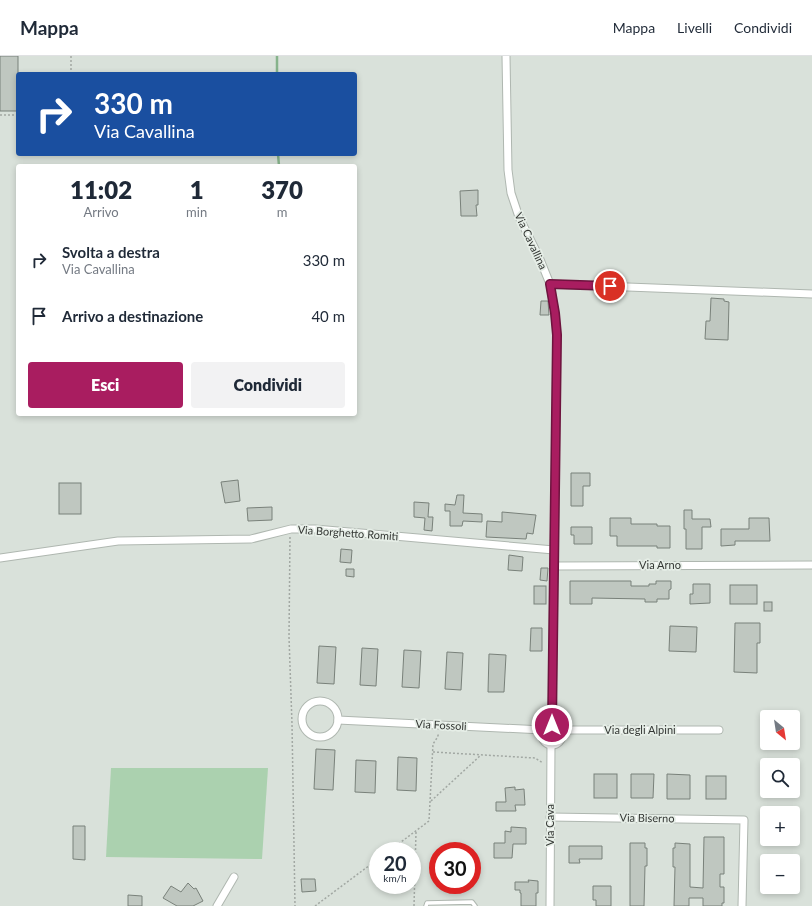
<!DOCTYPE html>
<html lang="it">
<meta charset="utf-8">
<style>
:root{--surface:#fff;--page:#f2f2f3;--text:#1f2937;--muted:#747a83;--line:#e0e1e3;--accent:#a91d60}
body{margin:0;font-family:Lato,sans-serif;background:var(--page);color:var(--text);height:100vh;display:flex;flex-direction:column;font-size:15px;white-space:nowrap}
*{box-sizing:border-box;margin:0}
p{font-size:13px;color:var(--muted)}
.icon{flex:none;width:22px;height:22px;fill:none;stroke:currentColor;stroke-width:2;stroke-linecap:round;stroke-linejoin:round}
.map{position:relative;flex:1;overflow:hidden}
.panel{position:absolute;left:16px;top:108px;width:341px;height:252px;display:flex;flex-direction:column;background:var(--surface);border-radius:4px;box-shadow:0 2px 6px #0003}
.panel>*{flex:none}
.guide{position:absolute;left:16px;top:16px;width:341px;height:84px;border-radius:4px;box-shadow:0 2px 6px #0003;background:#1a4fa0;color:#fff;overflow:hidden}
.needle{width:26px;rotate:150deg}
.tools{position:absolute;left:760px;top:654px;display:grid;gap:8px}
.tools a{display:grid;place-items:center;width:40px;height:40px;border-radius:4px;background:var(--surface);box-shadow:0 2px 6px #0003;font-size:20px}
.speed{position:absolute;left:369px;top:786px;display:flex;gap:8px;font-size:20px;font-weight:700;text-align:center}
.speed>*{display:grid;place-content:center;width:52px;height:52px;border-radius:50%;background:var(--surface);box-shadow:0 2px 6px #0003;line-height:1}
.speed small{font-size:10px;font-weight:400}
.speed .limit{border:6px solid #d22;background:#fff;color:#111}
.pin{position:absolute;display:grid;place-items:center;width:34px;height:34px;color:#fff;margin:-17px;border:2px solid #fff;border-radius:50%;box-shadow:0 1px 4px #0007}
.me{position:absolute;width:44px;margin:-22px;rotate:0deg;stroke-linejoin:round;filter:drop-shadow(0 0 3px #0008)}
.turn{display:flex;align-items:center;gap:14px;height:84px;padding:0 12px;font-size:18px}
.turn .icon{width:52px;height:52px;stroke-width:2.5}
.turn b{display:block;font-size:28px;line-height:34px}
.eta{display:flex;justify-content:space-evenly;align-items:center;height:68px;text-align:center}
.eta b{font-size:24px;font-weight:800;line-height:28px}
.button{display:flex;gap:8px;margin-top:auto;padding:8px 12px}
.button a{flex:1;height:46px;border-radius:4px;background:var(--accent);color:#fff;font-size:16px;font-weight:800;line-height:46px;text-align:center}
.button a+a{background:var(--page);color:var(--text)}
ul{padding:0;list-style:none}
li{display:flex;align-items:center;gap:12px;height:56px;padding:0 12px}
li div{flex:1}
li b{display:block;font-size:15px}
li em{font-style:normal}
header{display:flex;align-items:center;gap:24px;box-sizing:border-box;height:56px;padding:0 20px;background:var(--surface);border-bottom:1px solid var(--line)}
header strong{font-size:19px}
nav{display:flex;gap:22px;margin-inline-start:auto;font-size:14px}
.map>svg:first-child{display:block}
</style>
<header>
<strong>Mappa</strong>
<nav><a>Mappa</a><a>Livelli</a><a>Condividi</a></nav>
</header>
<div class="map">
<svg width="812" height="850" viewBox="0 0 812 850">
<rect width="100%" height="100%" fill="#d9e1da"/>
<polygon fill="#abd1af" points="111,712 268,712 262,803 106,801"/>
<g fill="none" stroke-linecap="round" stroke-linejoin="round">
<g stroke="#86b38b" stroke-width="2.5">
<polyline points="277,18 277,0"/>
<polyline points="278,98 279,110"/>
</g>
</g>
<g fill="#bfc7c0" stroke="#79817a">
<rect x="0" y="0" width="18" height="55"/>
<polygon points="478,134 478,149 476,149 477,160 461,160 460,135"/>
<polygon points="711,242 724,243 724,245 729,246 728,284 705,283 706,265 710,265"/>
<polygon points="541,245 548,245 549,259 540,259"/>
<polygon points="571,417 590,417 590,430 583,430 583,450 571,450"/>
<polygon points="238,424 240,445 225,447 221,426"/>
<rect x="59" y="427" width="22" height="31"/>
<polygon points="457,439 464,439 463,457 482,458 482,466 463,465 462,470 450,470 450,455 445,455 445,448 455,449"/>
<polygon points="414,446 429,447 428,461 433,461 432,475 424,474 425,462 414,461"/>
<polygon points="272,451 272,464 248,465 247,452"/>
<polygon points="684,454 692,454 692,463 710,463 711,471 702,471 702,493 686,493 686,473 684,473"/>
<polygon points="502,456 536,459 533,478 527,477 526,483 486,481 487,465 502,466"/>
<polygon points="610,462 631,462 631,468 657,468 657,470 670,470 670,492 657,492 657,490 617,490 617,480 610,480"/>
<polygon points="749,462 769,462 770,485 735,485 735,489 721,490 721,473 749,473"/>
<polygon points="571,471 592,471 592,488 574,488 574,479 571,479"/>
<polygon points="341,493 352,494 351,507 340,506"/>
<polygon points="509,499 523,501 522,515 508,514"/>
<polygon points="541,512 548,512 547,525 540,524"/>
<polygon points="346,513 354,513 354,521 346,520"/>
<polygon points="570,525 631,525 631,530 649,530 649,528 656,528 656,525 671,525 671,533 669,534 669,543 657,543 657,546 645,546 645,543 592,542 592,548 570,548"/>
<polygon points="693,528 710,528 710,547 690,548 690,538 693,538"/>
<rect x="730" y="529" width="27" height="19"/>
<rect x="534" y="530" width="12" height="18"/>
<rect x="764" y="546" width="8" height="9"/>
<polygon points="735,567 760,567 760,587 757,587 757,617 734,616"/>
<polygon points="670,570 697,571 696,596 669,595"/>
<polygon points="531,572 542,572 542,595 530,595"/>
<polygon points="319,590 336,591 334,628 317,627"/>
<polygon points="362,592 378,593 376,630 360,629"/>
<polygon points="404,594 421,595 419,632 402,631"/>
<polygon points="447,596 463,597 461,634 445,633"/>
<polygon points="489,598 506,599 504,636 488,636"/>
<polygon points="316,693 335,694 333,734 314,733"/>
<polygon points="398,701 417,702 416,735 397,734"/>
<polygon points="356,704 376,705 375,737 355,736"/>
<rect x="594" y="718" width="23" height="24"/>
<polygon points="631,718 654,718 653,742 631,742"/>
<polygon points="667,718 690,719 690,743 667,743"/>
<rect x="706" y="720" width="20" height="23"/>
<polygon points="515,731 515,734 524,733 525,749 515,749 516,755 496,755 496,746 506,746 505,732"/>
<polygon points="73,770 85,770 85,804 73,803"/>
<polygon points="511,771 526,772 526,788 513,788 512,802 494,802 494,787 505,787 505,775 511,776"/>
<polygon points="704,781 724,781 724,818 720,818 720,831 724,831 724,847 722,847 722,850 703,850 703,842 689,842 689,850 674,850 675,811 673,811 673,792 675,792 675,787 690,788 690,831 703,832"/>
<polygon points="630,787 645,787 645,792 647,792 647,810 645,810 644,850 630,850"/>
<polygon points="569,790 602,790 602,803 579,803 580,807 569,807"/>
<polygon points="301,823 315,823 316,835 302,836"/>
<polygon points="528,824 538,825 538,837 536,837 536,850 521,850 521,837 520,837 520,834 515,834 515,826 529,826"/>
<polygon points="188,827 194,833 196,832 203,845 193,850 177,850 163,842 171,830 181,836"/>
<polygon points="593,830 611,830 611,850 596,850 596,844 593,844"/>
<polygon points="128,839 142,840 142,850 128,850"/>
</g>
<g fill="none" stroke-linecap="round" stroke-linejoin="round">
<g stroke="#afb7b0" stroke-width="5.5">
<polyline id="service" points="426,850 427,847 472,846 475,850"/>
</g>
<g stroke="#afb7b0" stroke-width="9">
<g id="minor">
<polyline points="506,0 508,114 511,137 519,161 539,201 550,228 555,257 557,279 552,669"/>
<polyline points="550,228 812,238"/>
<polyline points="0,502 118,485 251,483 291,473 315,473 554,494"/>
<polyline points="554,510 812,509"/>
<circle cx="320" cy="663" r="18"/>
<polyline points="338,664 543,674"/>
<circle cx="552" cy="679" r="10"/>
<polyline points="560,674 719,674"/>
<polyline points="550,761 744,764 742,850"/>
<polyline points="217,850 234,821"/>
<polyline points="550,850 551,688"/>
</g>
</g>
<g stroke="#a2a8a3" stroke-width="1.5" stroke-dasharray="2 2" stroke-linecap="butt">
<polyline points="71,18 71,0"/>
<polyline points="0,59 18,59"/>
<polyline points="290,481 289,581 292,668 295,850"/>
<polyline points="433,696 535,702 543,707"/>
<polyline points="431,745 481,699"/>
<polyline points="389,795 429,765 433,688 437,682 439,677"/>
<polyline points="315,850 378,803"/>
<polyline points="414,850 416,776"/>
</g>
<use href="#service" stroke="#fff" stroke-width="3.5"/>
<use href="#minor" stroke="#fff" stroke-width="7"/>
</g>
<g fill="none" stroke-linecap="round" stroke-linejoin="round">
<g stroke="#6e133e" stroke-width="10">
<polyline id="route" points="552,669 557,279 555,257 550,228 610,230"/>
</g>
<use href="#route" stroke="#a91d60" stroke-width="7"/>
</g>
<g text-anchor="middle" stroke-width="3.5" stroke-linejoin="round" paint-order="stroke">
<g font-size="11" fill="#343734" stroke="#e6eee7">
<text transform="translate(531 185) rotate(65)" y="4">Via Cavallina</text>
<text transform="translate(348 477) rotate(4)" y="4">Via Borghetto Romiti</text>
<text x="660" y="513">Via Arno</text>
<text transform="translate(441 669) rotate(3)" y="4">Via Fossoli</text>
<text x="640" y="678">Via degli Alpini</text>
<text transform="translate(647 762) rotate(1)" y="4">Via Biserno</text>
<text transform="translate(550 769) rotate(-90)" y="4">Via Cava</text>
</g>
</g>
</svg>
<div class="tools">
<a><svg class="needle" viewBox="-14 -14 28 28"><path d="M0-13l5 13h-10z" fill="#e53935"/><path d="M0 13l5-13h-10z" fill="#747a83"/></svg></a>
<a><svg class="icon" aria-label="search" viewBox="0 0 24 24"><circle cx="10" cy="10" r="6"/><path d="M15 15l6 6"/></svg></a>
<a>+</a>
<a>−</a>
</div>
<div class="speed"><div>20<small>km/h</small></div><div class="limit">30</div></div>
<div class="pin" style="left:610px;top:230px;background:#d93025"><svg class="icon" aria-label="arrive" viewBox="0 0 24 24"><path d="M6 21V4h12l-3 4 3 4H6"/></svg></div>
<svg class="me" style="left:552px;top:669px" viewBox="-20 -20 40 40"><circle r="17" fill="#a91d60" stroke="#fff" stroke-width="3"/><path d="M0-11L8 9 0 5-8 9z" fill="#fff"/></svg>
<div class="guide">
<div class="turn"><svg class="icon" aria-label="right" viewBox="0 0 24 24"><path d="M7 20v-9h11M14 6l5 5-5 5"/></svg><div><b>330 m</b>Via Cavallina</div></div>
</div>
<section class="panel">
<div class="eta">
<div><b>11:02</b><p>Arrivo</p></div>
<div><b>1</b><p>min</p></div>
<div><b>370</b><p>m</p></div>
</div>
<ul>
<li><svg class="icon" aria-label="right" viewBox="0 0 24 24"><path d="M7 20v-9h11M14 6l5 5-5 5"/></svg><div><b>Svolta a destra</b><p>Via Cavallina</p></div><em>330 m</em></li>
<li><svg class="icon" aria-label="arrive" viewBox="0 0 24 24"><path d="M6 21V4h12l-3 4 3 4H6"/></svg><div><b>Arrivo a destinazione</b></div><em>40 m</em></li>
</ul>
<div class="button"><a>Esci</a><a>Condividi</a></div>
</section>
</div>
